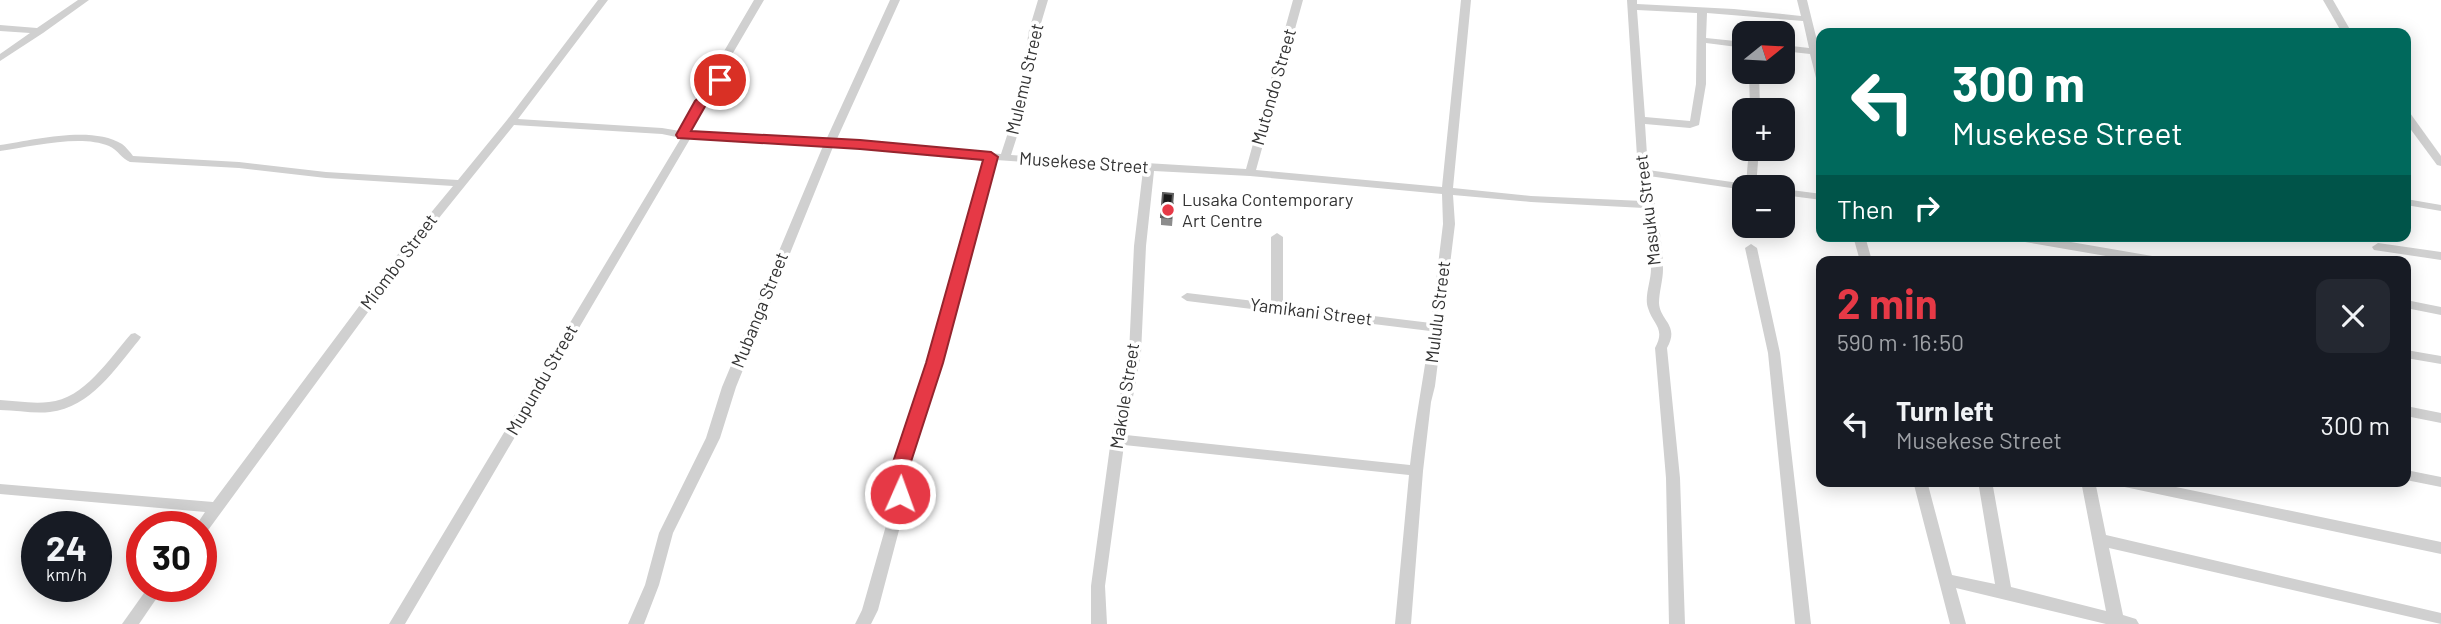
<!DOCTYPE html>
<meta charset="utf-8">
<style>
:root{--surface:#171b24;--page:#242831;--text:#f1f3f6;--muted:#9ea1a6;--accent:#e63946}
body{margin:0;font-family:Barlow,sans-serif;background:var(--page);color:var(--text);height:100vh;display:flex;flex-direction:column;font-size:26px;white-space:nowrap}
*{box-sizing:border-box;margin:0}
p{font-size:23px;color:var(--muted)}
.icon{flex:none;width:38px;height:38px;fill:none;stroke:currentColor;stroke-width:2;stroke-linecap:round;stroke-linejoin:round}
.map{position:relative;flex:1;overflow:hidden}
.panel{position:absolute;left:1816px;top:256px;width:595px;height:231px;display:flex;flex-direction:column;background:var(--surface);border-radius:14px;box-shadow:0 4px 18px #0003}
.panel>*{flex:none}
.hud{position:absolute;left:1816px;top:28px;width:595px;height:214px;border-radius:14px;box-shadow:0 4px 18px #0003;background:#00695c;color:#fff;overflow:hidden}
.needle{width:46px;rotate:72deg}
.fabs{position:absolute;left:1732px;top:21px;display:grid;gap:14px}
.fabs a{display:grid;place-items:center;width:63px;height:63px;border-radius:14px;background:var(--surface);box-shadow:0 4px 18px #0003;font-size:35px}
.speed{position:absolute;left:21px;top:511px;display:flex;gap:14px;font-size:35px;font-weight:700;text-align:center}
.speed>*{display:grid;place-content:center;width:91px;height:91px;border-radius:50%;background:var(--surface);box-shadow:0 4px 18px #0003;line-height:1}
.speed small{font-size:18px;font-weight:400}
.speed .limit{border:10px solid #d22;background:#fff;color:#111}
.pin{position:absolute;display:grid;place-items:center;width:60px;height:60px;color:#fff;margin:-30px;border:4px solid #fff;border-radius:50%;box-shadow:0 2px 7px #0007}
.me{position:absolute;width:77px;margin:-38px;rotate:2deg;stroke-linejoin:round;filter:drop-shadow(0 0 5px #0008)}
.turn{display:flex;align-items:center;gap:24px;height:147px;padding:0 21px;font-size:32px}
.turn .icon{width:91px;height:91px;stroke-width:2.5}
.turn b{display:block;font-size:49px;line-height:60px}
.then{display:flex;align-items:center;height:66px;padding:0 21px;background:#0003;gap:14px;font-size:26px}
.round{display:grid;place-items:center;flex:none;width:74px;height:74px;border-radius:14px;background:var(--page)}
.headline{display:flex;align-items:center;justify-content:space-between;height:119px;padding:0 21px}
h1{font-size:42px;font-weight:700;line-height:52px;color:var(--accent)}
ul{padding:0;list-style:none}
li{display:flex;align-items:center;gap:21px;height:98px;padding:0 21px}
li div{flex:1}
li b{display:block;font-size:26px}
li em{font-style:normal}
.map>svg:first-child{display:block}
</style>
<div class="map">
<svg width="2441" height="624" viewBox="0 0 2441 624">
<rect width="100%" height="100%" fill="#fff"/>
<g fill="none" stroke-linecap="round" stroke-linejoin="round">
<g fill="#d0d0d0" fill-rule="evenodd">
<polygon points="78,0 89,0 43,33 0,61 0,54 30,33 0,31 0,25 37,28"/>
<path d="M598,0H608L518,119L662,128L680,131L697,99L713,84V70L754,0H764L723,70V85L705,102L689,133L826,140L890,0H900L836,141L1001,154L1018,102L1029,30L1038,0H1048L1039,30L1028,102L1011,155L1246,169L1293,0H1303L1256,170L1442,187L1461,0H1471L1453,188L1531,196L1643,201L1638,172L1627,0H1637V4L1734,9L1801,16L1797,0H1807L1822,61V85L1817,82L1810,54L1783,51V45L1809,48L1803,21L1707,13L1706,38L1745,42V48L1706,43V84L1699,125L1690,128L1645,124L1648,170L1746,184L1749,149H1759L1756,187H1745V190L1649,176C1655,207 1663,238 1663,269C1663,280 1659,292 1659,303C1660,321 1680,325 1667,348L1680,478L1685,624H1669L1666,478L1655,348C1666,328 1653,325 1648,308C1644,297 1651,281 1651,269C1651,249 1648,228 1644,208L1531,202L1453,195L1455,224L1435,386L1431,402L1423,471L1411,624H1395L1409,475L1124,445L1105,586L1107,624H1091V586L1111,439L1129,353L1134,246L1143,170L996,160L941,363L906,471L907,494L903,515L878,610L871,624H855L862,610L889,515L893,494L892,471L929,363L985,159L833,147L736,387L720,438L673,533L659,585L644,624H628L645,585L659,533L706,438L722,387L823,146L690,139L405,624H389L681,138L662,134L514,125L418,244L206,533L201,535V527H195L205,512L0,494V484L213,502L410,238L453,186L326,178L239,168L130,162C122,159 118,150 109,146C80,134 30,147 0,151V145C33,140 92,125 122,144C126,147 130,152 133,156L239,162L326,172L458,180L507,120ZM1637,10L1697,13L1696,84L1690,121L1645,117ZM1154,171L1250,176L1442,194L1443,224L1431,323L1283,305V237L1277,233L1271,237V303L1187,293L1181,297L1187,301L1430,331C1424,376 1415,420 1410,465L1126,435L1141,353L1146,246Z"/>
<polygon points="2323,0 2333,0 2352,33 2342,33"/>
<polygon points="1749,72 1759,72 1760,110 1750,110"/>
<polygon points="2406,112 2410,113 2441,156 2441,166 2437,165 2406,123"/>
<polygon points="1783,189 1822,194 1822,200 1783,195"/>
<polygon points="2406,199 2441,205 2441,211 2406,205"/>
<polygon points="1853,236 1865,236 1872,261 1860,261"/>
<polygon points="2007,236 2036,236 2158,257 2164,261 2135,261 2013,240"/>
<polygon points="2378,243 2441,252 2441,260 2374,250 2372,247"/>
<polygon points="1751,244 1757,248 1780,353 1811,624 1795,624 1768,353 1745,248"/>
<polygon points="2406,300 2441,307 2441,315 2406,308"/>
<path d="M135,333L141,337L139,340C115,369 91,407 50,412C34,414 17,410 0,410V400C16,401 33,404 49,402C84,399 109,359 131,334Z"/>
<polygon points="2406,350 2441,356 2441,364 2406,358"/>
<polygon points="2406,406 2441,413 2441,423 2406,416"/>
<polygon points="2406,470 2441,477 2441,487 2406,480"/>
<polygon points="1913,481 1927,481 1952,575 1995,584 1978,481 1992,481 2011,587 2106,611 2081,481 2095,481 2106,535 2441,613 2441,624 2109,548 2123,615 2136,619 2139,624 2106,624 1956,588 1966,624 1950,624"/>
<polygon points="2113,481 2147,481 2441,542 2441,554 2120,486 2115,485"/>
<polygon points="149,586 165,586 139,624 122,624"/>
</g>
</g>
<polygon fill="#8c8c8c" points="1174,202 1172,226 1161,225 1161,217"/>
<polygon fill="#1a1a1a" stroke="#5f5f5f" stroke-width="2" points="1163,193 1173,194 1171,218 1161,217"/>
<polygon fill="#e63946" stroke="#96252e" stroke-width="2" points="720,76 726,80 718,94 707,103 691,131 860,140 991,152 998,157 943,363 908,471 910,494 907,499 894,499 890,471 926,363 983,160 860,149 678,138 676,135 695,101 708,89 715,77"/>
<circle fill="#e63946" stroke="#fff" stroke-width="2.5" cx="1168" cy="210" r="7"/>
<g text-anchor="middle" stroke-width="7" stroke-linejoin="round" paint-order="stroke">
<g font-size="18" fill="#333" stroke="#fff">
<text transform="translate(1025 79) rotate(-77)" y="6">Mulemu Street</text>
<text transform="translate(1274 87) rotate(-74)" y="6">Mutondo Street</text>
<text transform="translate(1084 163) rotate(4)" y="6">Musekese Street</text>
<text transform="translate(1648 210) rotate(-97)" y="6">Masuku Street</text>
<text transform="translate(399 262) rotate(-53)" y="6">Miombo Street</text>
<text transform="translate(760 310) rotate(-68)" y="6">Mubanga Street</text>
<text transform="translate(1311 312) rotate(7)" y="6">Yamikani Street</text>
<text transform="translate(1438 312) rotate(-83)" y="6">Mululu Street</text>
<text transform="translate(542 380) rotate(-60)" y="6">Mupundu Street</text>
<text transform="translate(1125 396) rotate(-81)" y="6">Makole Street</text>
</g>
<g font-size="18" fill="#333" stroke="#fff" text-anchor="start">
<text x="1182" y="206">Lusaka Contemporary<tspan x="1182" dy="21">Art Centre</tspan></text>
</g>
</g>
</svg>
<div class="fabs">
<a><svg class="needle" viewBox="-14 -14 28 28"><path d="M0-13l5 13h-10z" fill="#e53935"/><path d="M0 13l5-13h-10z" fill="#9ea1a6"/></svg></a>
<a>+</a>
<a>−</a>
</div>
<div class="speed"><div>24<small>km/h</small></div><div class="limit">30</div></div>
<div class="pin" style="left:720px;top:80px;background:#d93025"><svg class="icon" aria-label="arrive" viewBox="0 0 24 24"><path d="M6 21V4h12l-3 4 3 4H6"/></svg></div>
<svg class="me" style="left:900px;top:494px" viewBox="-20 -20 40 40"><circle r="17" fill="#e63946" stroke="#fff" stroke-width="3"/><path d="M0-11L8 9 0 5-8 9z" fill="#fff"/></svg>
<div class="hud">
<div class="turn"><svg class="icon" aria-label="left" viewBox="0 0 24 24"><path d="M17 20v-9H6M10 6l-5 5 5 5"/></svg><div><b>300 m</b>Musekese Street</div></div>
<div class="then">Then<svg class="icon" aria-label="right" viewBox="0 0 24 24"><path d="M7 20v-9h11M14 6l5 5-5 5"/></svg></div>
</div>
<section class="panel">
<div class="headline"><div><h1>2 min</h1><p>590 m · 16:50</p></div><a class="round"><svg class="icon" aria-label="close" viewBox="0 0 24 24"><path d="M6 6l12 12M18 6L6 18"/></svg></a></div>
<ul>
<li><svg class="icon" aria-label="left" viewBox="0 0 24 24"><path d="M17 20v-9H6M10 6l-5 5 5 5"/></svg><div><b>Turn left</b><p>Musekese Street</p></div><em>300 m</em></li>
</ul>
</section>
</div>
